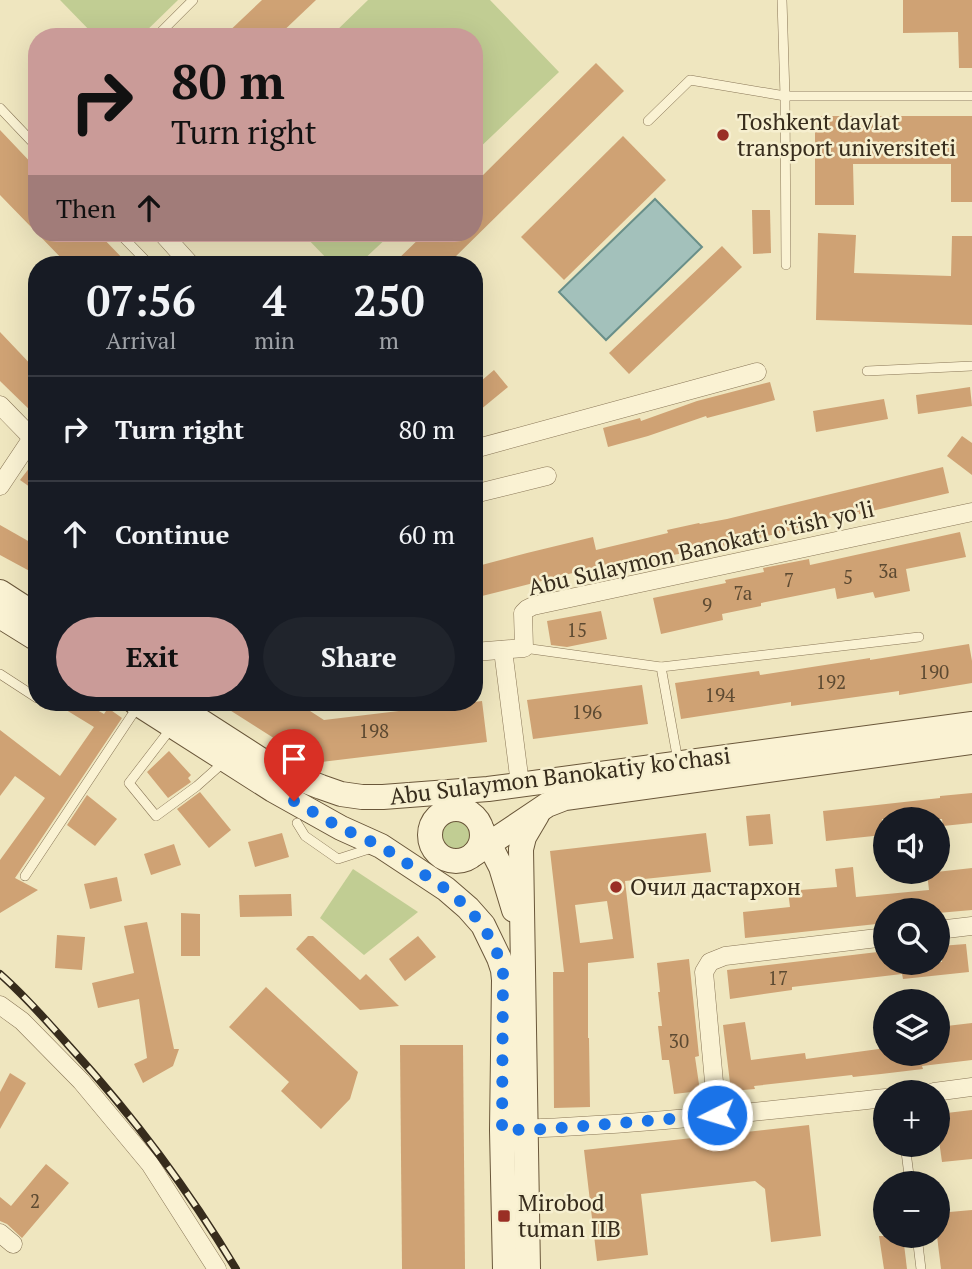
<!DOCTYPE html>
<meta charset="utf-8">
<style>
:root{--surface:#171b24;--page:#20242c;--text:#f1f3f6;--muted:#9ea1a6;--line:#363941;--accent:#ca9b98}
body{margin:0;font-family:"PT Serif",serif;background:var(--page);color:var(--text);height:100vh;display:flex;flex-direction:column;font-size:26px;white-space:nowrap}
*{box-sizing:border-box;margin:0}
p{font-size:23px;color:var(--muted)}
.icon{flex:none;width:38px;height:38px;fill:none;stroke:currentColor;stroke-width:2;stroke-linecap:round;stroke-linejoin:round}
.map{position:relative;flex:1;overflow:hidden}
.drawer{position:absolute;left:28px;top:256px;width:455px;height:455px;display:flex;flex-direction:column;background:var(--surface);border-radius:28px;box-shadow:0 7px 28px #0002}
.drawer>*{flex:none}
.hud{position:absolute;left:28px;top:28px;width:455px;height:214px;border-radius:28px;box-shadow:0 7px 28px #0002;background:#ca9b98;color:#111;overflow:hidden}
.fabs{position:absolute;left:873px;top:807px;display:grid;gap:14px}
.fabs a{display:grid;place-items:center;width:77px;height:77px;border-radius:50%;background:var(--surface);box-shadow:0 7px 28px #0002;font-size:35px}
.pin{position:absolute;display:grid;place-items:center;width:60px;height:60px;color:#fff;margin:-72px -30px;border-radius:50% 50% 50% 0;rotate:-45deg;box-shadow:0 0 7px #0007}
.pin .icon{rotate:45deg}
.me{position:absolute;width:77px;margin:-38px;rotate:265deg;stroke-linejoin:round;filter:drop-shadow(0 0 5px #0008)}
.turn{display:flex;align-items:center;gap:24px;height:147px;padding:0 28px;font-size:32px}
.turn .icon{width:91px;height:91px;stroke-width:2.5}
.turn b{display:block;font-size:49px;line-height:60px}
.then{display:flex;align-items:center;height:66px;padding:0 28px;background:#0003;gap:14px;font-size:26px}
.eta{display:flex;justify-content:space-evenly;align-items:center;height:119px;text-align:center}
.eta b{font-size:42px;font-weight:600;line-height:49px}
.action{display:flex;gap:14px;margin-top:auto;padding:14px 28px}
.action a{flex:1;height:80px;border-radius:42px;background:var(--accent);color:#111;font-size:28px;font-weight:600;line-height:80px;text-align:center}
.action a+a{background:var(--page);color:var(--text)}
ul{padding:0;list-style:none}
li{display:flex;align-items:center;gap:21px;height:105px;padding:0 28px;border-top:2px solid var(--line)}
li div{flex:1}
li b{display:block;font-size:26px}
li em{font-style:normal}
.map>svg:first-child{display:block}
</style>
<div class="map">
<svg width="972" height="1269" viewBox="0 0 972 1269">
<rect width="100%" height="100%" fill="#efe6bf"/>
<g fill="#c1cd93">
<polygon points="60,0 178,0 140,37 96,37"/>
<polygon points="368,0 490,0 559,72 474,153 474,37 330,37"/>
<polygon points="302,233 392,233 359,264 332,264"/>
<circle cx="455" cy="835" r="15"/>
<polygon points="353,869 418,912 364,955 320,918"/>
</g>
<polygon fill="#a3c1bb" stroke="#698f89" stroke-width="2" points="655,199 702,247 606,340 559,292"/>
<g fill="#cfa274" fill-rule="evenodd">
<polygon points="262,0 316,0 277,37 223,37"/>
<polygon points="903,0 972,0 972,68 959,68 958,32 903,33"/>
<polygon points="596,63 624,91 448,264 393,264 425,233 474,233 474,184"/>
<polygon points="815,116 972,116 972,202 951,202 951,164 853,164 854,205 815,205"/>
<polygon points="0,130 37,169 37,233 98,233 128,264 67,264 0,195"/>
<polygon points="623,136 666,180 564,280 521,237"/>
<polygon points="752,210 770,210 771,253 753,254"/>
<polygon points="818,233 856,235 854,273 951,276 952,236 972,236 972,325 816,320"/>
<polygon points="722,246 742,267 629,374 609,353"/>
<polygon points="0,332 37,371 37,417 0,381"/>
<polygon points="494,370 508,387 474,415 474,387"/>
<polygon points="770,382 775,400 707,418 706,416 648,436 608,447 603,428 640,418 641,421 697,401"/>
<polygon points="970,387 972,406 918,414 916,395"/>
<polygon points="884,399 888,419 816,432 813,411"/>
<polygon points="962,436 972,443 972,475 947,456"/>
<polygon points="37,458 37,492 20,480"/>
<polygon points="943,467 949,493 859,514 859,512 822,520 822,522 792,529 792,530 738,543 673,555 610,572 608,564 478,597 474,584 474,567 527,553 593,537 596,550 668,533 667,530 699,523 700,524 727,519"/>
<polygon points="0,525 37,546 37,575 0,555"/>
<polygon points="960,532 966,557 906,569 910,591 875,598 873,592 837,599 835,588 761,603 761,606 722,614 723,620 661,634 653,598 726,583 725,580 764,572 763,568 809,559 810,565"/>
<polygon points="601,611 607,639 567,647 551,645 547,621"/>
<polygon points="969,644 972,661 972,683 899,695 899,691 791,706 791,702 681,719 675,683 759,671 760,675 870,658 870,660"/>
<polygon points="642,685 648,724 533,739 527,700"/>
<polygon points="482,701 487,742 313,763 217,702 296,702 324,720"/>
<polygon points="53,702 83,702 104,714 108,708 122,718 15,878 38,890 0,913 0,860 45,798 15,776 0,796 0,730 60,776 94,727"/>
<polygon points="169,751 191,775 188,778 191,782 168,798 147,772"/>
<polygon points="200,792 231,830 209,848 177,809"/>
<polygon points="972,793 972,823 943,826 942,819 882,819 883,835 826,841 823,811 940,798 940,796"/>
<polygon points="87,795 117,819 95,846 67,825"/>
<polygon points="770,814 773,844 749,846 746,816"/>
<polygon points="282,833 289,857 255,867 248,842"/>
<path d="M706,833L711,872L625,881L634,958L588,963V1038H589L590,1107L554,1108L553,972H564L550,851ZM607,901L613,939L580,943L575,905Z"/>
<polygon points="174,844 181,865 151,875 144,854"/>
<polygon points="853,867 856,897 929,890 927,873 972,868 972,910 938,913 938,910 886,910 886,923 745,938 743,912 790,907 788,891 837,887 835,869"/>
<polygon points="117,877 122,901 90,909 84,884"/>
<polygon points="291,894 292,916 240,917 239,895"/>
<polygon points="181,913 200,914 200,956 181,956"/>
<polygon points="147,922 174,1049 179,1049 173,1066 143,1083 134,1064 147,1058 139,999 98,1008 92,983 134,973 124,926"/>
<polygon points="57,935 85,937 82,970 55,968"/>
<polygon points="308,936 313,936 360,980 366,974 399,1006 360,1010 296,949"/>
<polygon points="418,936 436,957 405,981 389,959"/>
<polygon points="966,944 969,972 903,979 902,974 792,987 792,990 730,999 727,970 886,951 886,962 942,962 940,946"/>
<polygon points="689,959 699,1056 695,1057 700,1091 674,1094 669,1060 662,1060 658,1026 662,1026 658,992 660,992 657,963"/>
<polygon points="266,987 358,1072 350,1099 321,1129 281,1091 289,1082 229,1027"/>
<polygon points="745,1022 751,1060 805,1053 806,1059 886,1048 886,1054 938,1054 938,1027 972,1023 972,1060 922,1066 923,1069 881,1074 853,1077 852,1075 754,1086 755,1089 731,1091 723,1025"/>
<polygon points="400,1045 463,1045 465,1269 402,1269"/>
<polygon points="10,1073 26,1083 0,1129 0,1092"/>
<polygon points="972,1110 972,1159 942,1162 938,1133 938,1114"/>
<polygon points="809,1125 821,1236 771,1242 765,1189 755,1181 641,1194 648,1255 597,1261 584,1150"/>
<polygon points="46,1164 69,1183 22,1238 7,1224 0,1221 0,1197 11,1206"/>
<polygon points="972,1210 972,1269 941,1269 937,1236 938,1213"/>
<polygon points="879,1236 903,1236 907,1269 884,1269"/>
</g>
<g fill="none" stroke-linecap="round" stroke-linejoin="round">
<g stroke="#897657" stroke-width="10">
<g id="service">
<polyline points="782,0 785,96 786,265"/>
<polyline points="156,37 193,0"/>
<polyline points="0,108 37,147"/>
<polyline points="648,121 690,80 785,96 972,96"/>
<polyline points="119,233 149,264"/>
<polyline points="867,371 972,366"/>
<polyline points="524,648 661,667 678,761"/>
<polyline points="661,667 919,637"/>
<polyline points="0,674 37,698"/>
<polyline points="43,702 47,704"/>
<polyline points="172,727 129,783 156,816 197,786 224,762"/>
<polyline points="297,823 305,836 338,859 372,848"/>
<polyline points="25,876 138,706"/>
<polyline points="905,1144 910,1183"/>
<polyline points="917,1236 921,1269"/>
</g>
</g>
<g stroke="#897657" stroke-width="19">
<g id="minor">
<polyline points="162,233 190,264"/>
<polyline points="0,405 37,443"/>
<polyline points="474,449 757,372"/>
<polyline points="0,486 32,438"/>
<polyline points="474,494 547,476"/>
<polyline points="503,650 520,784"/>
<polyline points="474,652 524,648 523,613 527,609 533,606 972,512"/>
<polyline points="938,930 972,926"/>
<polyline points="0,1005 22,1021 81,1081 150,1164 217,1269"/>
<polyline points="934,1092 972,1087"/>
<polyline points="717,1115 704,972 710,962 725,956 886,937"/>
<path d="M516,1129C639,1125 763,1111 886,1098"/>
<polyline points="0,1233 13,1244"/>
</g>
</g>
<g stroke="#6a573a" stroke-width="26">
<g id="secondary">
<polyline points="0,592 37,616"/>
<polyline points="0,616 37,639"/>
<polyline points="135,702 273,790 341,828 381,846 446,889 468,908 483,925 499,958 503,970 504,980 502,1130 505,1269"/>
<polyline points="171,702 275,769 321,787 341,794 362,797 383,797 488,789 972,724"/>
<circle cx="456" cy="835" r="26"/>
<polyline points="482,830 501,867 514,910"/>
<polyline points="474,854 547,805 565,798 972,742"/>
<polyline points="528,1269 521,849 524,837 537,815"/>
</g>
</g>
<use href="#service" stroke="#faf2d3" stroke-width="9"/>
<use href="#minor" stroke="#faf2d3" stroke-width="18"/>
<use href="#secondary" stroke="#faf2d3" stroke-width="24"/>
<g stroke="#372c1c" stroke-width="8">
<path id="rail" d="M0,974C25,996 48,1022 70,1047C133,1116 188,1189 236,1269"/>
</g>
<use href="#rail" stroke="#f6efcf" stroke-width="5" stroke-dasharray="16" stroke-linecap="butt"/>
</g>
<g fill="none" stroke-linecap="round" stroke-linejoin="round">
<polyline stroke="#1a73e8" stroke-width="12" stroke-dasharray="0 21.6" points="294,801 341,828 381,846 446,889 468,908 483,926 495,947 503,970 502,1130 548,1129 717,1115"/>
</g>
<g fill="#9a2f25" stroke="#f6efcf" stroke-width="2.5">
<circle cx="723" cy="135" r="7"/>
<circle cx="616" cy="887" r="7"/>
<rect x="497" y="1209" width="14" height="14" rx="3.5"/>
</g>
<g text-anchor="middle" stroke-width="5" stroke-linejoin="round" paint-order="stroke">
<g font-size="19" fill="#5d4a32">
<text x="888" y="578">3a</text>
<text x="848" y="584">5</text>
<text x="789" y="587">7</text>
<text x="743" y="600">7a</text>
<text x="707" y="612">9</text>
<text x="577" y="637">15</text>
<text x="934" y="679">190</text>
<text x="831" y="689">192</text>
<text x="720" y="702">194</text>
<text x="587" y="719">196</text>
<text x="374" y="738">198</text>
<text x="778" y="985">17</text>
<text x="679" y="1048">30</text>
<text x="35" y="1208">2</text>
</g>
<g font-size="23" fill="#372c1c" stroke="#f6efcf" text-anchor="start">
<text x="737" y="130">Toshkent davlat<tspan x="737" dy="26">transport universiteti</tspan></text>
<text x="630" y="895">Очил дастархон</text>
<text x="518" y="1211">Mirobod<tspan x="518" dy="26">tuman IIB</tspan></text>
</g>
<g font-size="23" fill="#372c1c" stroke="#f6efcf">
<text transform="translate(701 548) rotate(-13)" y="8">Abu Sulaymon Banokati o'tish yo'li</text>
<text transform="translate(560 776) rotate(-7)" y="8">Abu Sulaymon Banokatiy ko'chasi</text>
</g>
</g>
</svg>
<div class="fabs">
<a><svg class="icon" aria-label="sound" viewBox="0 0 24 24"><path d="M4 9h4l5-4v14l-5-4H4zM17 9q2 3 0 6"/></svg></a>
<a><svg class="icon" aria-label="search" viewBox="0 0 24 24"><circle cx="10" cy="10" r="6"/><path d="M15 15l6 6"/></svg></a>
<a><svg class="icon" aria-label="layers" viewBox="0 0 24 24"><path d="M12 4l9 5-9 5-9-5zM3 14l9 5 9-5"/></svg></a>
<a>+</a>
<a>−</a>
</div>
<div class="pin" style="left:294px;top:801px;background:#d93025"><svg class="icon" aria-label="arrive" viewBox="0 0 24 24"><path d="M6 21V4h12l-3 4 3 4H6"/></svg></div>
<svg class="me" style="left:717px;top:1115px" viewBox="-20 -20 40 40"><circle r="17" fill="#1a73e8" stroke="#fff" stroke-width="3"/><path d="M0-11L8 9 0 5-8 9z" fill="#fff"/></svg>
<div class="hud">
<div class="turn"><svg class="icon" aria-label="right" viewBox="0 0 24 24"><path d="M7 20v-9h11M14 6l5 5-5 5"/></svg><div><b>80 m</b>Turn right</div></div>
<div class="then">Then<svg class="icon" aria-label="ahead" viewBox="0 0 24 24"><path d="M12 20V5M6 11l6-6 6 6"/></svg></div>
</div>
<section class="drawer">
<div class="eta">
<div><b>07:56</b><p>Arrival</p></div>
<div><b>4</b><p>min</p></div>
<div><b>250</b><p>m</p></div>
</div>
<ul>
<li><svg class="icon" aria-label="right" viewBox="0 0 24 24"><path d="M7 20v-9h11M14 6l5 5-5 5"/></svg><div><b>Turn right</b></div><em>80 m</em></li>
<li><svg class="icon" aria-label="ahead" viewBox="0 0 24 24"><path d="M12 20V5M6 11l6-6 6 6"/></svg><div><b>Continue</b></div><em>60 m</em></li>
</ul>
<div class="action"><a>Exit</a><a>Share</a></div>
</section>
</div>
